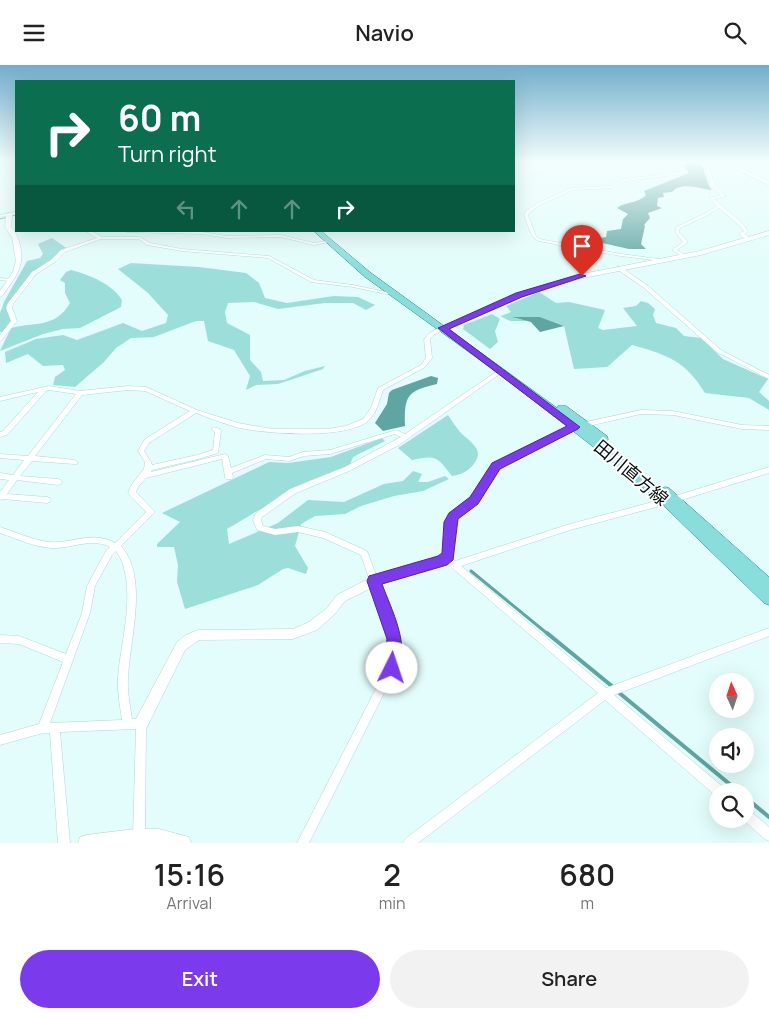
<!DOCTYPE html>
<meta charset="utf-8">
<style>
:root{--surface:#fff;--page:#f2f2f2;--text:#222;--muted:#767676;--accent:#7c3aed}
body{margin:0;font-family:Manrope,"Noto Sans JP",sans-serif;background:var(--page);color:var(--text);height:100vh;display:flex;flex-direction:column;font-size:19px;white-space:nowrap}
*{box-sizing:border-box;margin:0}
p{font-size:16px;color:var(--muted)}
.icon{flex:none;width:28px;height:28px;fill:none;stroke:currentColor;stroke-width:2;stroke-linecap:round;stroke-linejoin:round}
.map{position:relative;height:778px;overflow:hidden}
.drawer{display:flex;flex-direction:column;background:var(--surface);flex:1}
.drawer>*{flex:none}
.hud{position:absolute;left:15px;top:15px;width:500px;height:152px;border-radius:0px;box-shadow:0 5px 20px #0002;background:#0b6e4f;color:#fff;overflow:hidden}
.needle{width:32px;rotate:357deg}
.buttons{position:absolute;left:709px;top:608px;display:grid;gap:10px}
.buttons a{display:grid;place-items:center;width:45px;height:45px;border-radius:50%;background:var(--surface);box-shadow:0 5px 20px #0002;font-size:25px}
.pin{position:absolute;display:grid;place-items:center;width:42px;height:42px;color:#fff;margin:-51px -21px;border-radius:50% 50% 50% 0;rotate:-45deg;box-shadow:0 0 5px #0007}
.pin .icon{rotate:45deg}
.me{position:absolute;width:55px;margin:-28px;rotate:4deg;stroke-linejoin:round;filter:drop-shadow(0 0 4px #0008)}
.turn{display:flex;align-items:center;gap:18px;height:105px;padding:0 20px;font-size:22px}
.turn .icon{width:65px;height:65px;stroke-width:2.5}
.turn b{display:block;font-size:35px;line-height:42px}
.lanes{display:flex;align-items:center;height:48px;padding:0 20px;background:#0003;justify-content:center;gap:25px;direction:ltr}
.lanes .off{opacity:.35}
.eta{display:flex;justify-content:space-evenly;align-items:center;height:85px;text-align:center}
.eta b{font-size:30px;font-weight:600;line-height:35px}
.button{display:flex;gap:10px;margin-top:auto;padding:10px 20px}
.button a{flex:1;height:58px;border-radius:30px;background:var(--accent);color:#fff;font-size:20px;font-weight:600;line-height:58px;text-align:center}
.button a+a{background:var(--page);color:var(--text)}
header{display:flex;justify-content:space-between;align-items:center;height:65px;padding:0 20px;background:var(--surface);font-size:22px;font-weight:600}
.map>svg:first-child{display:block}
</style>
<header><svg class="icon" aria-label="menu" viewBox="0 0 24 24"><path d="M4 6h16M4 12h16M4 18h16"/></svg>Navio<svg class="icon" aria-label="search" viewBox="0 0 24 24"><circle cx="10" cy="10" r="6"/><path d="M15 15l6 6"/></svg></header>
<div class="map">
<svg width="769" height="778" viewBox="0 0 769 778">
<rect width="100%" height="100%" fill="#e2fdfb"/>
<g fill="#9cdeda">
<polygon points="52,173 68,184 31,208 9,239 11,256 4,267 0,267 0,248 4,237 27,196 40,193 43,189 38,179"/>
<polygon points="131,198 199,202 246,208 259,218 265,233 287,238 334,231 358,232 375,240 366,245 353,238 325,238 278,244 254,237 228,238 225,247 227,258 250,270 250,295 261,307 263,316 284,315 305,306 325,301 323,304 278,319 256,320 246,325 250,311 234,285 208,276 204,256 196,256 154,272 131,273 116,283 104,297 75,322 53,320 55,312 65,305 63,300 43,301 28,289 6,298 5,287 36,274 63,270 77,275 123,258 142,266 166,258 168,250 148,228 118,204"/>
<path d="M71,205C90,210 112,219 122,235L121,242L80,263L63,264L43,269L0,286L11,263C35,257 56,263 70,238L65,228V218L60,215L66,207Z"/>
<path d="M539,227L556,238L569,237L605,245L598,263L603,265L637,261L623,243L636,241L641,236L648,238L655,244L653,250L656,258L676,263L684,271L701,273L723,294L768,314L759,327L769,336V345L749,333L705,328C685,295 667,290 632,280L607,302L574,304L564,261L540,252L515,253L527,256H510L502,252L501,251L511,247L506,241Z"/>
<polygon points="492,249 500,254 495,266 498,277 490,284 463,264 464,260"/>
<path d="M448,350C452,356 457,364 462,369C473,379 485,386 473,400C467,407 460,410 452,411C436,391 437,390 412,395L398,383Z"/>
<polygon points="382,373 385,376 353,392 350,400 306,417 227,464 229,479 278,458 308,435 344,437 384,419 403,416 413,406 422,409 418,417 428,417 445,411 449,414 423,426 394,431 361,441 345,449 315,451 301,459 295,481 308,503 306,509 288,503 283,504 258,520 185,544 177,517 178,500 174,482 157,482 157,479 180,457 162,448 269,397 288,398 331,392"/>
</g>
<g fill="#5fa5a2">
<path d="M689,98L702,100L709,121L712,125C701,124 681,116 672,127L663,128L664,132L658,133L657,141L662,143L648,148L650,153L644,160L645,161L641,179L646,184H629L589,175L606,172L607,166L621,164L623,154L628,149L617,143C626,136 638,139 646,130L644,126L689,108L684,100Z"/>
<polygon points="512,252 540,252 564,261 540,267 531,257"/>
<path d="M431,311L438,313L437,319C408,326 404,329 405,361L383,366L375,358L387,339L389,328L392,325Z"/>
</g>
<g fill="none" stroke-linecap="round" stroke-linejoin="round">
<polyline stroke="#5fa5a2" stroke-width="1" points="0,154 16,150"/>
<polyline stroke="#5fa5a2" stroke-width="3" points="471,506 549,570"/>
<g stroke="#5fa5a2" stroke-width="4">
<polyline points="547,568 613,622"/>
<polyline points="617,626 738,726"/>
<polyline points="745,732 769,752"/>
</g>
<g stroke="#acd9d6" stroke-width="1">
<g id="minor">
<polygon points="614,97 625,97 534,111 532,110"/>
<polygon points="680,97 687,97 680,99 685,106 683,109 625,116 612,123 573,125 540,140 529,148 528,150 536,171 539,174 621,189 659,194 661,194 661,196 621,191 538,176 532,171 524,150 526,146 538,138 571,123 611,121 624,114 681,107 681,106 676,99"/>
<polygon points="700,97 705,97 708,99 715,121 726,131 714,134 740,156 748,166 745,169 751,174 747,175 740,170 740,168 744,166 741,162 719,143 706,151 680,163 679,167 688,177 677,185 685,190 685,191 683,192 672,185 683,177 675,167 676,162 704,149 717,141 709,133 721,130 711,121 705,101"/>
<polygon points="10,101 11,103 0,107 0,105"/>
<polygon points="16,147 16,149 0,152 0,150"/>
<polygon points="85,166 91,166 102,172 140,172 150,178 182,184 269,191 314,215 353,220 386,227 394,226 396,227 394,228 386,229 353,222 311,217 268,193 182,186 147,180 139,174 101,174 65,187 55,197 36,209 13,239 12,243 17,256 2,275 0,276 0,270 11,256 6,243 8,238 32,207 51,195 61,185 97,173"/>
<polygon points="124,166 202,167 227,171 281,170 314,178 327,176 329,177 314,180 281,172 227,173 202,169 126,167"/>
<polygon points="617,202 621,202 648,221 721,285 769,310 769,314 717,287 644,223 617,204"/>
<polygon points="0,213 10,214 12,215 10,216 0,215"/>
<path d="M443,261L445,262V264L435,269L430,274L432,293L425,302L383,325C379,336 377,348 368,356C346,375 263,369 236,362C222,358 209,353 196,348L149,378L144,386L151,397L152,400L197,390L213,385L215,367L211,364L214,362L220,364L221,366L218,388L198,394L152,405L151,407L225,389L228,391L231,403L265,390L289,392L303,387L330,385L396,365L405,369L499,305H503L504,306L399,380L349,406L296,428L262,452L261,455L263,461L275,464L298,461L325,467L367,486L400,574L397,603L395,606L309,778H297L387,602L390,574L361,490L323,473L298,467L275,470L257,465L253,455L256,448L290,424L345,402L401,372L395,369L330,389L304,391L289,396L266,394L232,408L233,412L232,414H226L225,412L222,394L146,413L138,422L136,427L155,447L121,481C125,486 129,492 131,498C143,531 130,577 128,612C127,626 130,640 132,654H141L145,655L146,659L145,771L143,775L139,777L135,775L133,771L136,664L60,667L70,778H58L50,668H43L0,680V670L39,659L63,597L19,579L0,578V570L19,571L66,589L82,548L87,521L106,486L110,482C92,472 71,484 52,483C34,482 17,474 0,468V462C16,467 32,475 49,477C72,479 92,465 115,478L146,447L128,428L132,419L144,404L145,397L138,386L145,374L190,346L145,326L128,325L82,330L35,391L75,395L78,397L77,399H75L32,396L20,411L58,414L61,415L62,417L61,419L58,420L17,415L7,429L47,432L50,433L51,435L50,437L47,438L3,434L0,435V427L9,415L0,414V408L13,410L24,395L0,393V389L28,391L76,329L49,325L46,326L7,370L0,372V367L3,366L38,327L0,336V332L49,321L80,326L128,321L146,322L197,345L238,358L272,364H327L346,361L363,354L371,343L378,323L421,300L426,293L424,274L431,267ZM116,486C119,491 122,495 123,500C134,536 121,576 118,612C117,626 120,641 122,655L50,658L90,548L95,521L112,490Z"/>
<polygon points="641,345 673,346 742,360 769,361 769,365 742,364 673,350 641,349 576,364 498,403 477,437 457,453 455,457 451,493 455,496 570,459 675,431 769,402 769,408 675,437 570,465 461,501 606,623 769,563 769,571 614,630 723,722 724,726 718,726 718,731 715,730 605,635 418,778 403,778 405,774 598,628 443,495 442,493 444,490 447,457 451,449 471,433 494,399 572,360"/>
<polygon points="745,743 749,745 769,762 769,776 765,774 742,754 745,754"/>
</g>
</g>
<g stroke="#acd9d6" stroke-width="1">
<g id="tertiary">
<path d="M9,148L12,150L11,162C16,167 18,173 20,180C25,203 15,213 2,231L0,232V226L13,207L16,196L12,172L5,162L6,150Z"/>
<polygon points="769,166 769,170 701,190 583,213 548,222 521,231 445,264 443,265 440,263 517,229 544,220 582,209 700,186"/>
<polygon points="448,487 452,488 453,491 446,499 377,520 345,536 335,549 317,565 293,574 199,575 185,585 146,664 141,665 136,664 135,659 136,654 177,577 186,570 198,565 293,564 309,557 327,543 337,530 370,513 439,493"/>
</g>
</g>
<g stroke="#acd9d6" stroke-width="1">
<g id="secondary">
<polygon points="721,97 728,97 769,116 769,120"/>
<polygon points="135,764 159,764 189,772 191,778 78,778 80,772 86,770"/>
</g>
</g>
<g stroke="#278784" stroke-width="1">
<polygon id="primary" points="314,166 321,166 371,208 557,343 558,341 566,341 607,371 608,374 607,377 603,378 660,424 665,422 669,423 769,512 769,540 764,538 662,439 613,397 498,308 365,212"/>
</g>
<use href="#minor" fill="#fff" fill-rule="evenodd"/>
<use href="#tertiary" fill="#fff" fill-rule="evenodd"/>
<use href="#secondary" fill="#fff" fill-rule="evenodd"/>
<use href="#primary" fill="#89dddb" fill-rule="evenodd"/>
</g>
<linearGradient id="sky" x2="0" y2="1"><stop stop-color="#71aecc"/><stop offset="0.47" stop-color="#f2fefd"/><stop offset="1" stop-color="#f2fefd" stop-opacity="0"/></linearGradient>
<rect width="769" height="206" fill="url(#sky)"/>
<path fill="#7c3aed" stroke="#51269a" d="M580,209L586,211L522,232L449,264L580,362L578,364L500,404L478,439L458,454L453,495L447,500L382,519C392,546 410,579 398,608L392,610L387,608L384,603L387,574L367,516L369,511L438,491L442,488L444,457L449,448L470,432L492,398L567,361L438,263L516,228Z"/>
<g text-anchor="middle" stroke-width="4" stroke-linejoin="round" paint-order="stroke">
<g font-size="18" fill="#010f0e" stroke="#fff">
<text transform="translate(631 408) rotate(40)" y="6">田川直方線</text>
</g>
</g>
</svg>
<div class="buttons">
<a><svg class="needle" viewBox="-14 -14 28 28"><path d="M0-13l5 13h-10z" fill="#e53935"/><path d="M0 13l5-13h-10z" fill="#767676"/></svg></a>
<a><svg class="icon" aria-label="sound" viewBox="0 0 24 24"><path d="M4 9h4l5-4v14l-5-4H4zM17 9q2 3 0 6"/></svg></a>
<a><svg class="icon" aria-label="search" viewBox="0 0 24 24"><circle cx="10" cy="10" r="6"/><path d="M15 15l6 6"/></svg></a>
</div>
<div class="pin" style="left:582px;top:211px;background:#d93025"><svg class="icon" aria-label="arrive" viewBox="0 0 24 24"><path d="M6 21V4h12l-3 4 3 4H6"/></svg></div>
<svg class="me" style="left:392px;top:603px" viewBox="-20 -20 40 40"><circle r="19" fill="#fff"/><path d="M0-13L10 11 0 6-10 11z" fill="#7c3aed"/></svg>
<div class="hud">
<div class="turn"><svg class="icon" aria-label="right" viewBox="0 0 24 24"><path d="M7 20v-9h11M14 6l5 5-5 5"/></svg><div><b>60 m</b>Turn right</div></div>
<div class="lanes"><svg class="icon off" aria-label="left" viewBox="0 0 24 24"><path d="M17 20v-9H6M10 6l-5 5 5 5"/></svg><svg class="icon off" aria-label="ahead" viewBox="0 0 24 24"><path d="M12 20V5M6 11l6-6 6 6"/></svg><svg class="icon off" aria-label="ahead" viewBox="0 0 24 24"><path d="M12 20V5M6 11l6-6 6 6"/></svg><svg class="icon" aria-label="right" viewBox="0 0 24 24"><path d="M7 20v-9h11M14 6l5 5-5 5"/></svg></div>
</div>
</div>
<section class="drawer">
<div class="eta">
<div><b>15:16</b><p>Arrival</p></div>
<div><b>2</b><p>min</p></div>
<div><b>680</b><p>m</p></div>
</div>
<div class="button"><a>Exit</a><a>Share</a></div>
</section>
